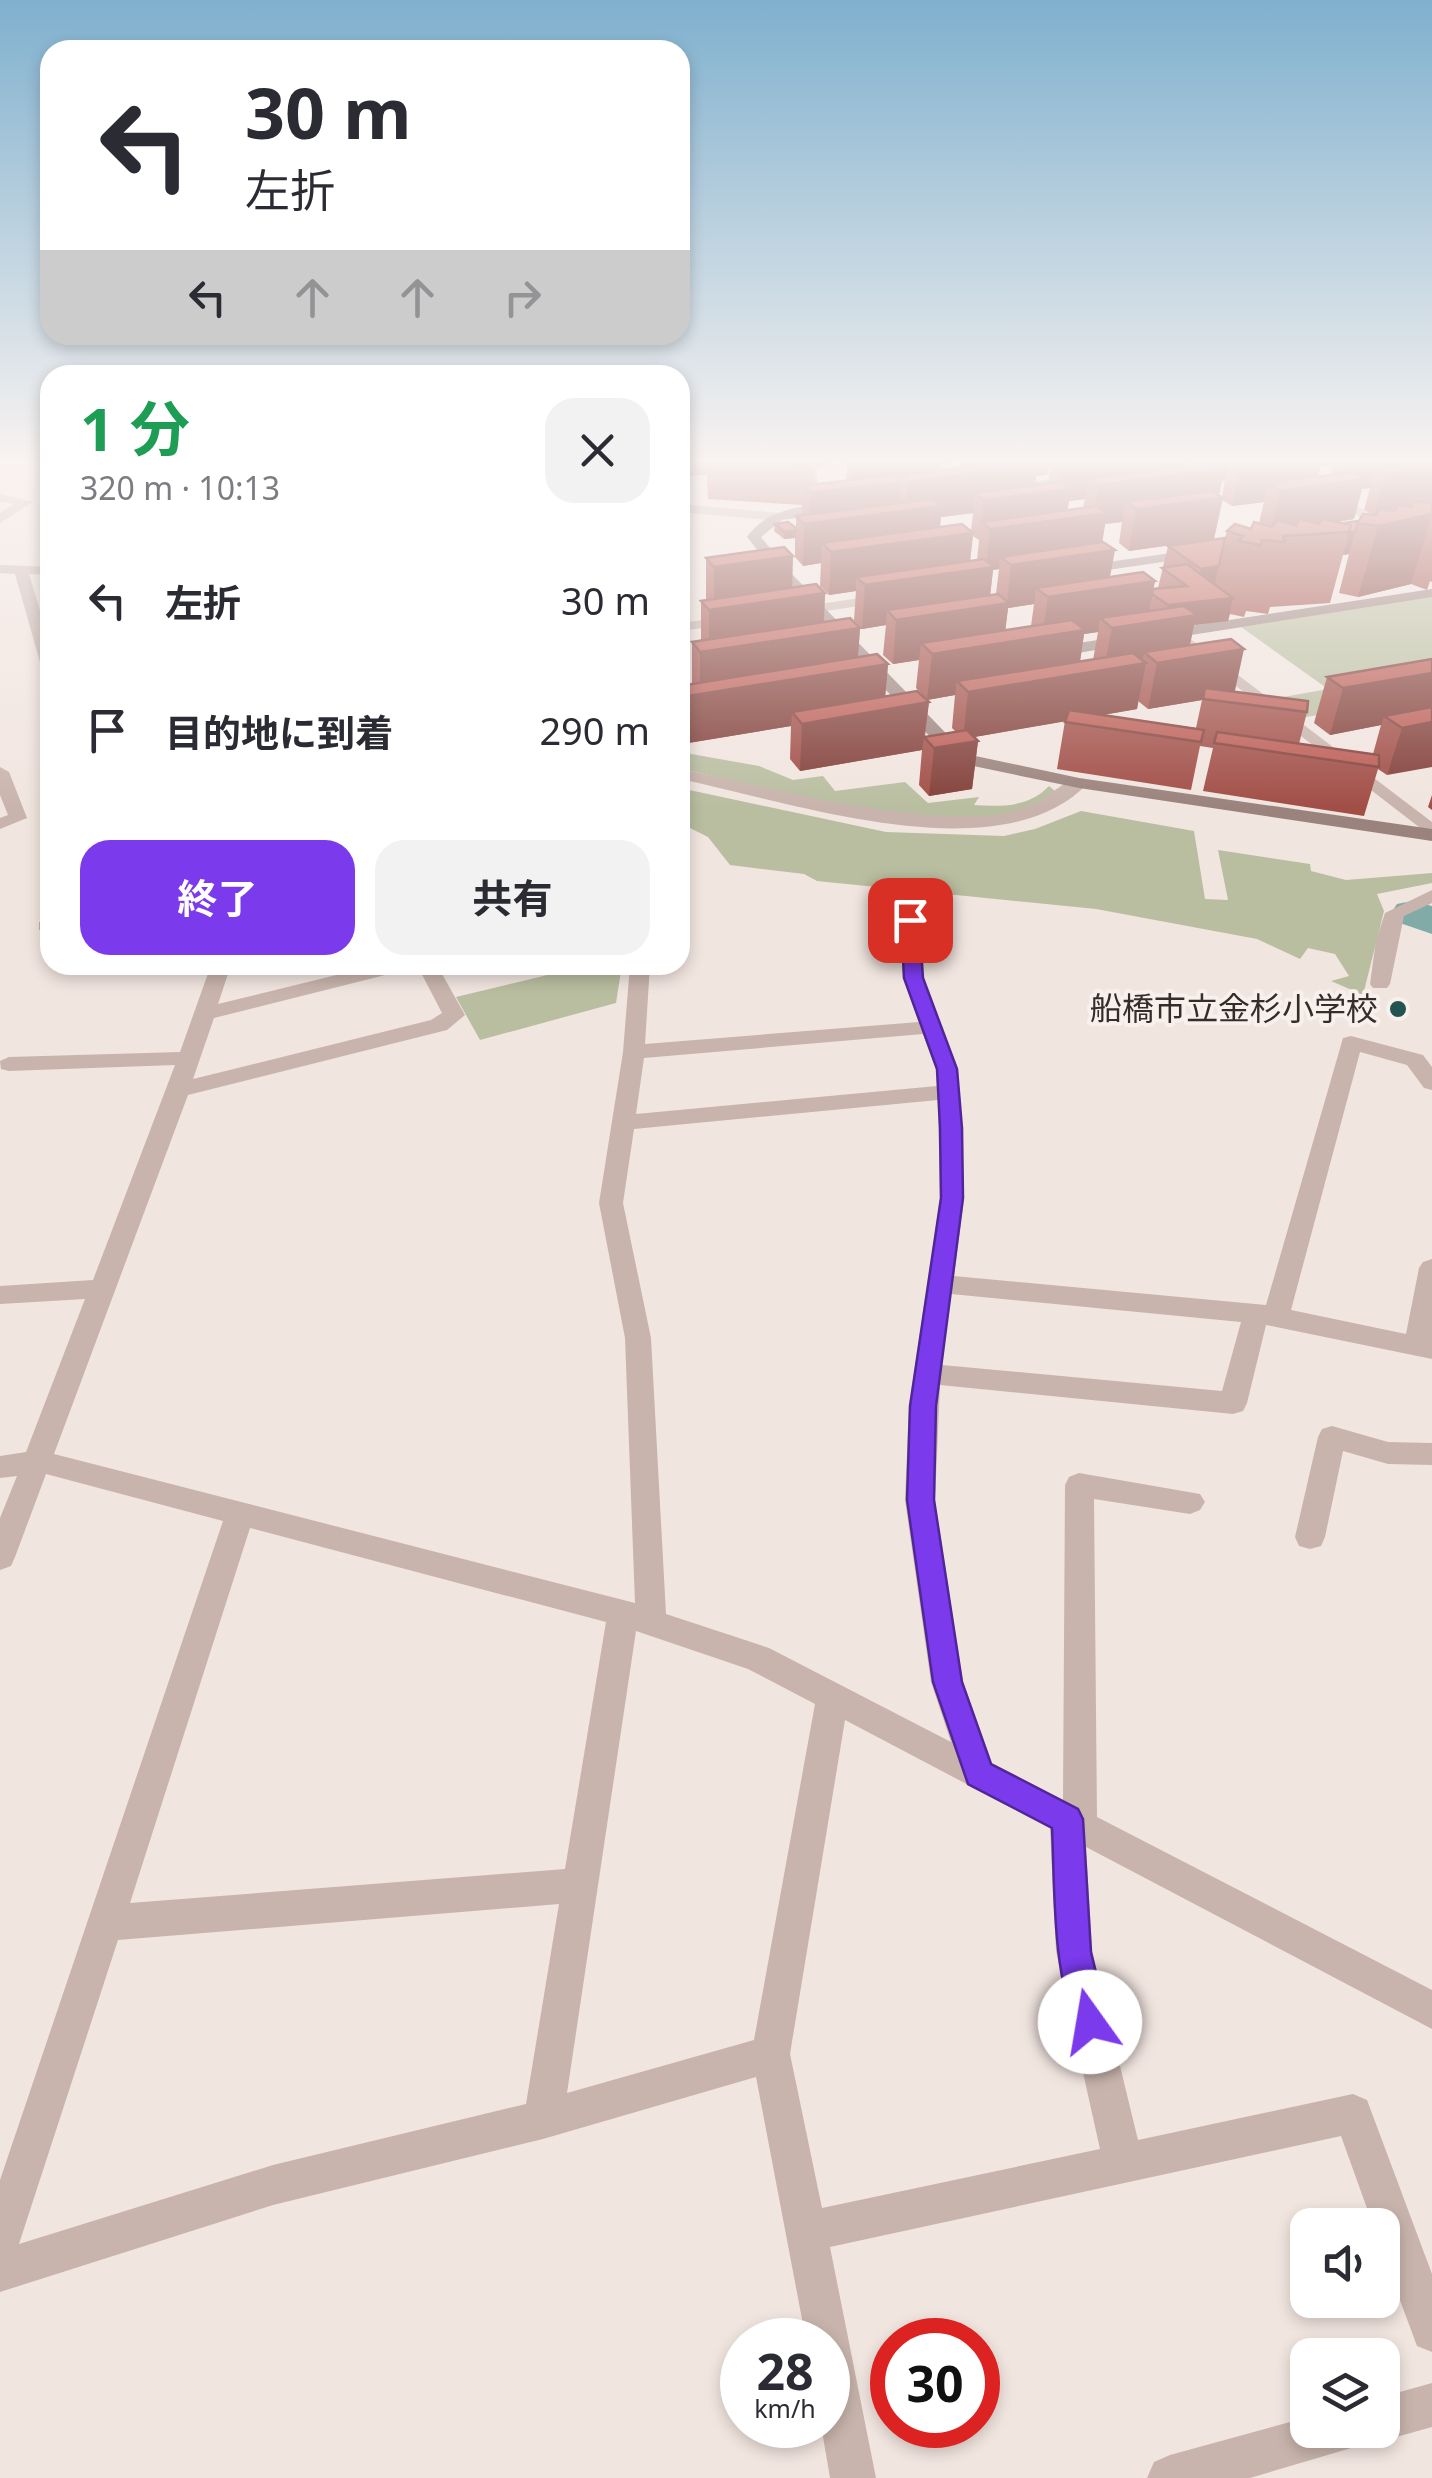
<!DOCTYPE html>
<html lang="ja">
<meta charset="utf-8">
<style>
:root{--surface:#fff;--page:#f2f2f3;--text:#2b2b33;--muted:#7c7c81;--accent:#7c3aed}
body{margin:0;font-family:"Noto Sans","Noto Sans JP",sans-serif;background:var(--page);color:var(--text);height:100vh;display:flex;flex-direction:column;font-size:38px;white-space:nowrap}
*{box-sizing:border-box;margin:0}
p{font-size:32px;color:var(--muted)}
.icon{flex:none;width:55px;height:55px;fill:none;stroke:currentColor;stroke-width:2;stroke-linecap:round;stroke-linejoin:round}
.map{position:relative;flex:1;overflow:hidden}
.details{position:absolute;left:40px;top:365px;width:650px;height:610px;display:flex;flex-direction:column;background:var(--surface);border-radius:30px;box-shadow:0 5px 15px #0003}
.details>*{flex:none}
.hud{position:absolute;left:40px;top:40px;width:650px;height:305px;border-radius:30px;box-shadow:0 5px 15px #0003;background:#fff;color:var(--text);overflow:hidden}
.fabs{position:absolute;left:1290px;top:2208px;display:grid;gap:20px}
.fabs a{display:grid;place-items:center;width:110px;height:110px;border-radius:20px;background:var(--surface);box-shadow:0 5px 15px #0003;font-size:50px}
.speed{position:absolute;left:720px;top:2318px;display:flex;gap:20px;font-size:50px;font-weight:700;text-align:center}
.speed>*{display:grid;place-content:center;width:130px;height:130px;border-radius:50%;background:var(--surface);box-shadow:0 5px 15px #0003;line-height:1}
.speed small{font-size:25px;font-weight:400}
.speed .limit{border:15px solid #d22;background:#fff;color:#111}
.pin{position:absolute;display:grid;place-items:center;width:85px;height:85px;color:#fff;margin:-42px;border-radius:20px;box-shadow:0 5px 15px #0006}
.me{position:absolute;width:110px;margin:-55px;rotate:347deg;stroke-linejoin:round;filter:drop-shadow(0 0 8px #0008)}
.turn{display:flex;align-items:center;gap:35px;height:210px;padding:0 40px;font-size:45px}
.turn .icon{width:130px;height:130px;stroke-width:2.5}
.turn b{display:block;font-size:70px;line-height:85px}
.lanes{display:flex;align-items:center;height:95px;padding:0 40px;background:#0003;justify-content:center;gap:50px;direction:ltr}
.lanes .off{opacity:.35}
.round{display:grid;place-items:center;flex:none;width:105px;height:105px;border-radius:30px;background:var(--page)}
.summary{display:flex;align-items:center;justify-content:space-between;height:170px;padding:0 40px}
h1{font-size:60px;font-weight:700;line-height:75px;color:#1e9e55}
.button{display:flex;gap:20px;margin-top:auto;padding:20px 40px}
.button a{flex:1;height:115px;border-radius:30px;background:var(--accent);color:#fff;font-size:40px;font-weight:700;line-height:115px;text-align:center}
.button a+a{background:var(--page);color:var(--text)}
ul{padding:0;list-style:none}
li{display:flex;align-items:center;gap:30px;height:130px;padding:0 40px}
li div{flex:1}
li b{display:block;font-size:38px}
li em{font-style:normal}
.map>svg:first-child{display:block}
</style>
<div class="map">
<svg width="1432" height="2478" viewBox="0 0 1432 2478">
<rect width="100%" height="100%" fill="#f1e5df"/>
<g fill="#b9bea0">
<polygon points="1432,596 1432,695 1295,719 1272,699 1328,689 1241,627"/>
<path d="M680,752L759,766L793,780L823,776L835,791L905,782L928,803L979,797L974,805C1002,807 1029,807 1049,786L1055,791C1002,862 755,782 680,769Z"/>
<polygon points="680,788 886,832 1004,836 1035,829 1081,811 1194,831 1205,899 1228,900 1218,850 1310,864 1311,871 1346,880 1432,873 1432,883 1377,894 1384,911 1363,995 1331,981 1349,976 1335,954 1308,948 1300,959 1257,939 1096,909 817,881 804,874 730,865 708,837 680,823"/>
<polygon points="589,965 622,965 616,1003 480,1040 456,997"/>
</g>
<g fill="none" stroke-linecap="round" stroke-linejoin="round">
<polygon fill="#81aba6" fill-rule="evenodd" points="1412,901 1432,906 1432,934 1397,922 1391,913 1397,904"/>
<g fill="#c8b4ac" fill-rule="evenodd">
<polygon points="1264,461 1279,461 1432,550 1432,560"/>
<polygon points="0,494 33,502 0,523 0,513 14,504 0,502"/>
<polygon points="680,504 780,513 787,517 780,521 680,512"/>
<polygon points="0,565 50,567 50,575 29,574 50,643 50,674 42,669 15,574 0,573"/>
<polygon points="887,594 894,598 892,601 793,616 786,612 793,608"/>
<polygon points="734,616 741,620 739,623 680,631 680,623"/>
<polygon points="1176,628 1432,822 1432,837 1171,636 1168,633"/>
<polygon points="0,767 9,772 27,818 0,829 0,818 8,815 0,795"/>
<path d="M680,769C782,789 881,820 986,816C1002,815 1024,810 1038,802C1053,794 1067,776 1085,779L1088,783C1001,876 788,801 680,779Z"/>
<path d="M908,888L918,894L923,978L958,1069L964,1198L954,1276L1266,1305L1343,1038L1351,1036L1423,1055L1432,1067V1090L1424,1088L1407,1065L1360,1052L1291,1310L1406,1334L1419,1268L1423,1262L1432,1259V1359L1266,1325L1247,1403L1243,1411L1233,1414L940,1385L935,1500L963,1682L992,1763L1063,1800L1065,1485L1069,1477L1079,1473L1200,1494L1205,1502L1200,1510L1190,1514L1094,1499L1097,1817L1432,1990V2029L1086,1847L1092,1951L1138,2140L1353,2094L1367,2100L1432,2274V2352L1417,2346L1382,2252V2225H1373L1341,2136L830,2247L876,2478H830L821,2425H828V2340H806L756,2077L543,2139L273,2205L0,2292V2180L223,1521L46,1474L15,1557L11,1566L0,1570V1518L17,1476L0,1478V1456L26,1452L85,1299L0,1304V1286L93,1280L175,1065L9,1071L1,1069L0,1061L9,1057L180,1052L211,965H231L218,1004L377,965H412L409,969L214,1018L193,1079L431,1020L442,1013L417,965H437L465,1015L447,1030L188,1095L54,1454L635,1603L625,1338L599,1203L623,1052L630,965H650L645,1044L919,1022L903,978L898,894ZM923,1034L936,1069L937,1086L636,1114L644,1058ZM938,1100L940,1198L909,1406L905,1500L931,1682L951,1742L769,1648L666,1614L651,1338L623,1203L634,1129ZM951,1294L1241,1322L1222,1391L942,1365ZM250,1528L606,1622L565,1869L130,1903ZM636,1631L748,1669L815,1704L754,2040L567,2093ZM845,1720L1050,1828L1056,1951L1100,2149L822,2208L790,2054ZM559,1904L526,2104L273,2165L19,2244L118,1940Z"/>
<polygon points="1432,890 1432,903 1404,916 1390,984 1387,988 1373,988 1370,984 1376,940 1385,913"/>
<polygon points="50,919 50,931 39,930 39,922"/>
<polygon points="1332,1426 1388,1442 1432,1443 1432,1465 1388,1464 1343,1451 1325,1537 1321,1546 1310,1549 1299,1546 1295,1537 1318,1437 1322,1429"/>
<polygon points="1432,2383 1432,2427 1382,2441 1366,2435 1365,2430 1382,2430 1382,2397"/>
<polygon points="1308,2417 1308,2430 1364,2430 1358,2446 1250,2478 1147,2478 1154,2462 1170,2455"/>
</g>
<g fill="#9b837d" fill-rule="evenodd">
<polygon points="816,461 831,461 816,471 818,484 826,492 820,496 806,485 803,470"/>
<polygon points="1081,474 1085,475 1085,481 1002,492 996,488"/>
<path d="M838,506V512L782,520L761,537L789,571L966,754L1079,778L1432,829V841L1079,788L954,762L779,577L747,537C766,509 806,503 838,506Z"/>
<polygon points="1199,549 1206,553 1204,556 1080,574 1073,570 1080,566"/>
<polygon points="1432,589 1432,597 1052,657 1044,652 1052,647"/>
</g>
</g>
<g fill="#a14e47" fill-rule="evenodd">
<path d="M680,461H814L813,485L846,481L847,461H954L940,463V470L960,467V461H1183L1182,466H1186L1187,461H1432V582L1430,581L1427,590L1411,584L1358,597L1339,593L1349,554L1343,555L1330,603L1270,607L1268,614L1246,611L1244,617L1230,614L1228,621L1194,625L1190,645L1234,691L1307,712L1299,744L1373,754L1381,725L1330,735L1314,723L1327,677L1432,659L1387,775L1378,769L1364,816L1203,791L1213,748L1200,746L1191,790L1057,769L1065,721L974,737L978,741L972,789L929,796L919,785L922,750L800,771L790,759L791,726L682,744L680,741V686L692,684V642L701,641V601L706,600V558L792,588L825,593L824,622L860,628L858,657L888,664L885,697L929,702L925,737L956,732L952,728L955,695L927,700L916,688L919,660L893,664L883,655L886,625L862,629L854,620L856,591L829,595L820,586L821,563L803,566L795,557V538L784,539L774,531L775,524L796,528V516L801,515L802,505L708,499L707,475L680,476ZM1333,465L1330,475L1318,477L1320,467ZM1048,469L1050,470L1048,483L1035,485L1036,476L1048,474ZM1225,480L1222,497L1219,495L1222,481ZM1370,488L1364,510L1372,515L1358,521L1344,523L1337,522L1354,519L1362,489ZM1085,499L1083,508L1067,510L1069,501ZM1222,500L1232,506L1264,502L1259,523L1251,529L1227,531L1225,538L1168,546L1158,588L1153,589L1155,581L1110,577L1102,542L1105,524L1122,522L1119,543L1129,551L1214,539ZM973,513L971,531L940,527L941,517ZM973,536L979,540L977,560L970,561ZM999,569L996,594L990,595L993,570ZM1034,604L1031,626L1005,630L1008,608ZM1098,632L1093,660L1080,662L1084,634ZM1202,700L1196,728L1103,715L1137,709L1138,701L1148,709Z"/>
<polygon points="1432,795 1432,810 1428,807"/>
</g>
<g fill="#83403a" fill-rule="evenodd">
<path d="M813,461V493L854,488L855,461H954L940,463L939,478L968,474L970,461H1049L1048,474L1036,476L1034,493L1057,490L1061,463L1058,461H1183L1180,474L1196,472L1198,461H1229L1225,480L1222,481L1218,498H1223L1214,539L1129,551L1136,509L1126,502L1122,522L1105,524L1101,552L1115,550L1108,588L1155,581L1147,622L1165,619L1168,605L1233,598L1228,621L1194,625L1187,658L1244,649L1234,695L1205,688L1202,700L1148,709L1157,663L1144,652L1142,664L1146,663L1137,709L963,739L968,692L957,681L955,695L927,700L932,654L921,643L919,660L893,664L896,620L887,610L886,625L862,629L865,585L856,577V591L829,595L831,552L822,543L821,563L803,566L804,524L809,523ZM899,475L908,482L906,511L899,512L901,482H899ZM1088,479L1098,485L1093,515L1066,519L1069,501L1085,499ZM975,493L984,500L982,523L990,529L986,568L969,571L973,533L939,537L941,517L973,513ZM1000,557L1011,565L1007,603L989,606L993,570L999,569ZM1036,588L1048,597L1042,637L1004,643L1008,608L1034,604ZM1100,618L1112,628L1104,670L1078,674L1084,634L1098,632Z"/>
<polygon points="1280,461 1334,461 1333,465 1320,467 1315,486 1341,482 1347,461 1432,461 1432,500 1429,498 1426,508 1374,516 1385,475 1375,470 1370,488 1362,489 1354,519 1271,531 1280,491 1268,483 1264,502 1232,506 1240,466"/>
<polygon points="1432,514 1411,584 1358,597 1378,526"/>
<polygon points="796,530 795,538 784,539 784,532"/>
<polygon points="1355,532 1349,554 1343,555 1349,533"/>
<polygon points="793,556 792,598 825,593 823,633 860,628 857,669 888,664 884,710 929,702 922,750 800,771 802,724 792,712 791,726 682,744 682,697 700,694 700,652 709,651 709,610 714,610 714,567"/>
<polygon points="1219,566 1214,588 1196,592 1201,569"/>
<polygon points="1432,673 1432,716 1384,716 1381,725 1330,735 1343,688"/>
<polygon points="1432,722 1432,767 1387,775 1402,728"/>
<polygon points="978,741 972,789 929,796 934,748"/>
</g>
<g fill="#bb5b53" stroke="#83403a" stroke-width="2.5">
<polygon points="729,461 813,461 811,465"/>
<polygon points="1009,461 1032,461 1038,465 908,482 899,475"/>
<polygon points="1232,461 1280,461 1240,466"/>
<polygon points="1214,462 1224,469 1098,485 1088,479"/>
<polygon points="1432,462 1432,469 1385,475 1375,470"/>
<polygon points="1352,472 1365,479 1280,491 1268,483"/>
<polygon points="893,475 901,482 810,493 802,486"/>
<polygon points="1061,482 1071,489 984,500 975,493"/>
<polygon points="1212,491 1223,498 1136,509 1126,502"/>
<polygon points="932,499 942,506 804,524 796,516"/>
<polygon points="1432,499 1432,514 1378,526 1358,523 1363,514 1377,515 1379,509 1394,511 1399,505 1411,507 1414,501 1428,503"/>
<polygon points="1097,506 1107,513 990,529 981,522"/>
<polygon points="1300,519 1319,524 1322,519 1351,525 1349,532 1283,536 1285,542 1262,540 1261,545 1239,541 1243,536 1227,531 1235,524 1251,529 1254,522 1272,527 1278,520 1296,526"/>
<polygon points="1358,521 1355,532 1349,533 1351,525 1344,523"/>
<polygon points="788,522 796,528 796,530 784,532 775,524"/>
<polygon points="962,524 973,533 831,552 822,543"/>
<polygon points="1225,538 1219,566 1201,569 1168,546"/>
<polygon points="1103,542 1115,550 1011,565 1000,557"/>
<polygon points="784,547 793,556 714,567 706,558"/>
<polygon points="984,559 994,567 865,585 856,577"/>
<polygon points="1187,564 1233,598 1168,605 1152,594 1153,589 1187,586 1162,568"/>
<polygon points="1143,572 1155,581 1048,597 1036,588"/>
<polygon points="816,584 825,593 709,610 701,601"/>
<polygon points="998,594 1009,603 896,620 887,610"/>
<polygon points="1184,606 1197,615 1112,628 1100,618"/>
<polygon points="850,618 860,628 700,652 692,642"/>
<polygon points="1072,620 1085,630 932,654 921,643"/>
<polygon points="1231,639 1244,649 1157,663 1144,652"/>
<polygon points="1133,653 1146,663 968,692 957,681"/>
<polygon points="877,654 888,664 682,697 680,695 680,686"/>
<polygon points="1432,659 1432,673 1343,688 1327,677"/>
<polygon points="1205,688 1308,701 1307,712 1203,699"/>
<polygon points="917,691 929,702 802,724 792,712"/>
<polygon points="1432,707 1432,722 1402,728 1384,716"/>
<polygon points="1069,710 1204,730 1201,742 1065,722"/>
<polygon points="967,730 978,741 934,748 924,737"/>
<polygon points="1217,732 1379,755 1379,767 1214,743"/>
</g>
<linearGradient id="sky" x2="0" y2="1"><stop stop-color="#7fb0ce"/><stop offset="0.57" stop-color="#f9f3f1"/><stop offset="1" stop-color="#f9f3f1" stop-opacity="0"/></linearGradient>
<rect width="1432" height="808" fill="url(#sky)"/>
<path fill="#7c3aed" stroke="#51269a" stroke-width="2.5" d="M910,914L919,920L923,978L957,1069L962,1128L963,1198L936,1406L934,1500L962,1682L991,1764L1078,1809L1083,1819L1091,1952L1108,2022L1103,2034L1090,2039L1078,2034C1052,1969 1055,1896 1052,1828L968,1784L933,1682L907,1500L910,1406L941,1198L940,1128L937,1069L904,978L901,920Z"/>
<circle fill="#23544f" stroke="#f8f0eb" stroke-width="4" cx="1398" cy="1009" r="10"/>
<g text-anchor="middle" stroke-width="8" stroke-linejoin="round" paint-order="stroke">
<g font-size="32" fill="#362c2a" stroke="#f8f0eb" text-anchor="end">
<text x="1378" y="1020">船橋市立金杉小学校</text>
</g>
</g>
</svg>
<div class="fabs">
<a><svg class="icon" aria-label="sound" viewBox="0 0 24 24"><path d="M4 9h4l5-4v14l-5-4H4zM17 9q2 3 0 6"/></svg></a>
<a><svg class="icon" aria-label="layers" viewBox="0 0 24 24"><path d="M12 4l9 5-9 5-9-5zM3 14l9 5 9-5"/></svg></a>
</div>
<div class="speed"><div>28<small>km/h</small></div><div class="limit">30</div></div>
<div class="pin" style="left:910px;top:920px;background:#d93025"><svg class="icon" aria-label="arrive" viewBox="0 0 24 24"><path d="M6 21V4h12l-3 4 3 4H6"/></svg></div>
<svg class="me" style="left:1090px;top:2022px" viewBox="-20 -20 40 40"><circle r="19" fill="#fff"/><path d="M0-13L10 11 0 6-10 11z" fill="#7c3aed"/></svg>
<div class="hud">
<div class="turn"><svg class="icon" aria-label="left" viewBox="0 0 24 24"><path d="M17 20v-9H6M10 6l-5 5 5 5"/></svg><div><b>30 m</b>左折</div></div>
<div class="lanes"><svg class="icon" aria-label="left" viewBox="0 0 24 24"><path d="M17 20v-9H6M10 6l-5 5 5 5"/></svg><svg class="icon off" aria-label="ahead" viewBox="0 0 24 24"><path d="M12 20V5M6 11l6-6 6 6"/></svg><svg class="icon off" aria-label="ahead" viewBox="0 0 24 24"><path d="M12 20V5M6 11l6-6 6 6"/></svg><svg class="icon off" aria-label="right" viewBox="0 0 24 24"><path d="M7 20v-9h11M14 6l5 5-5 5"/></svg></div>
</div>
<section class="details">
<div class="summary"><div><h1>1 分</h1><p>320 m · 10:13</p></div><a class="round"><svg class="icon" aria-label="close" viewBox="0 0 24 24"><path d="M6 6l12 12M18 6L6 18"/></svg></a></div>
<ul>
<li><svg class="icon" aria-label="left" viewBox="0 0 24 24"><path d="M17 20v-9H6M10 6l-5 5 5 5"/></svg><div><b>左折</b></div><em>30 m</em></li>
<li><svg class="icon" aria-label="arrive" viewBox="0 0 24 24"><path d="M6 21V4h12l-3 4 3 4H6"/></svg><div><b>目的地に到着</b></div><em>290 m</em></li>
</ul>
<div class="button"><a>終了</a><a>共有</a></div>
</section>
</div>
